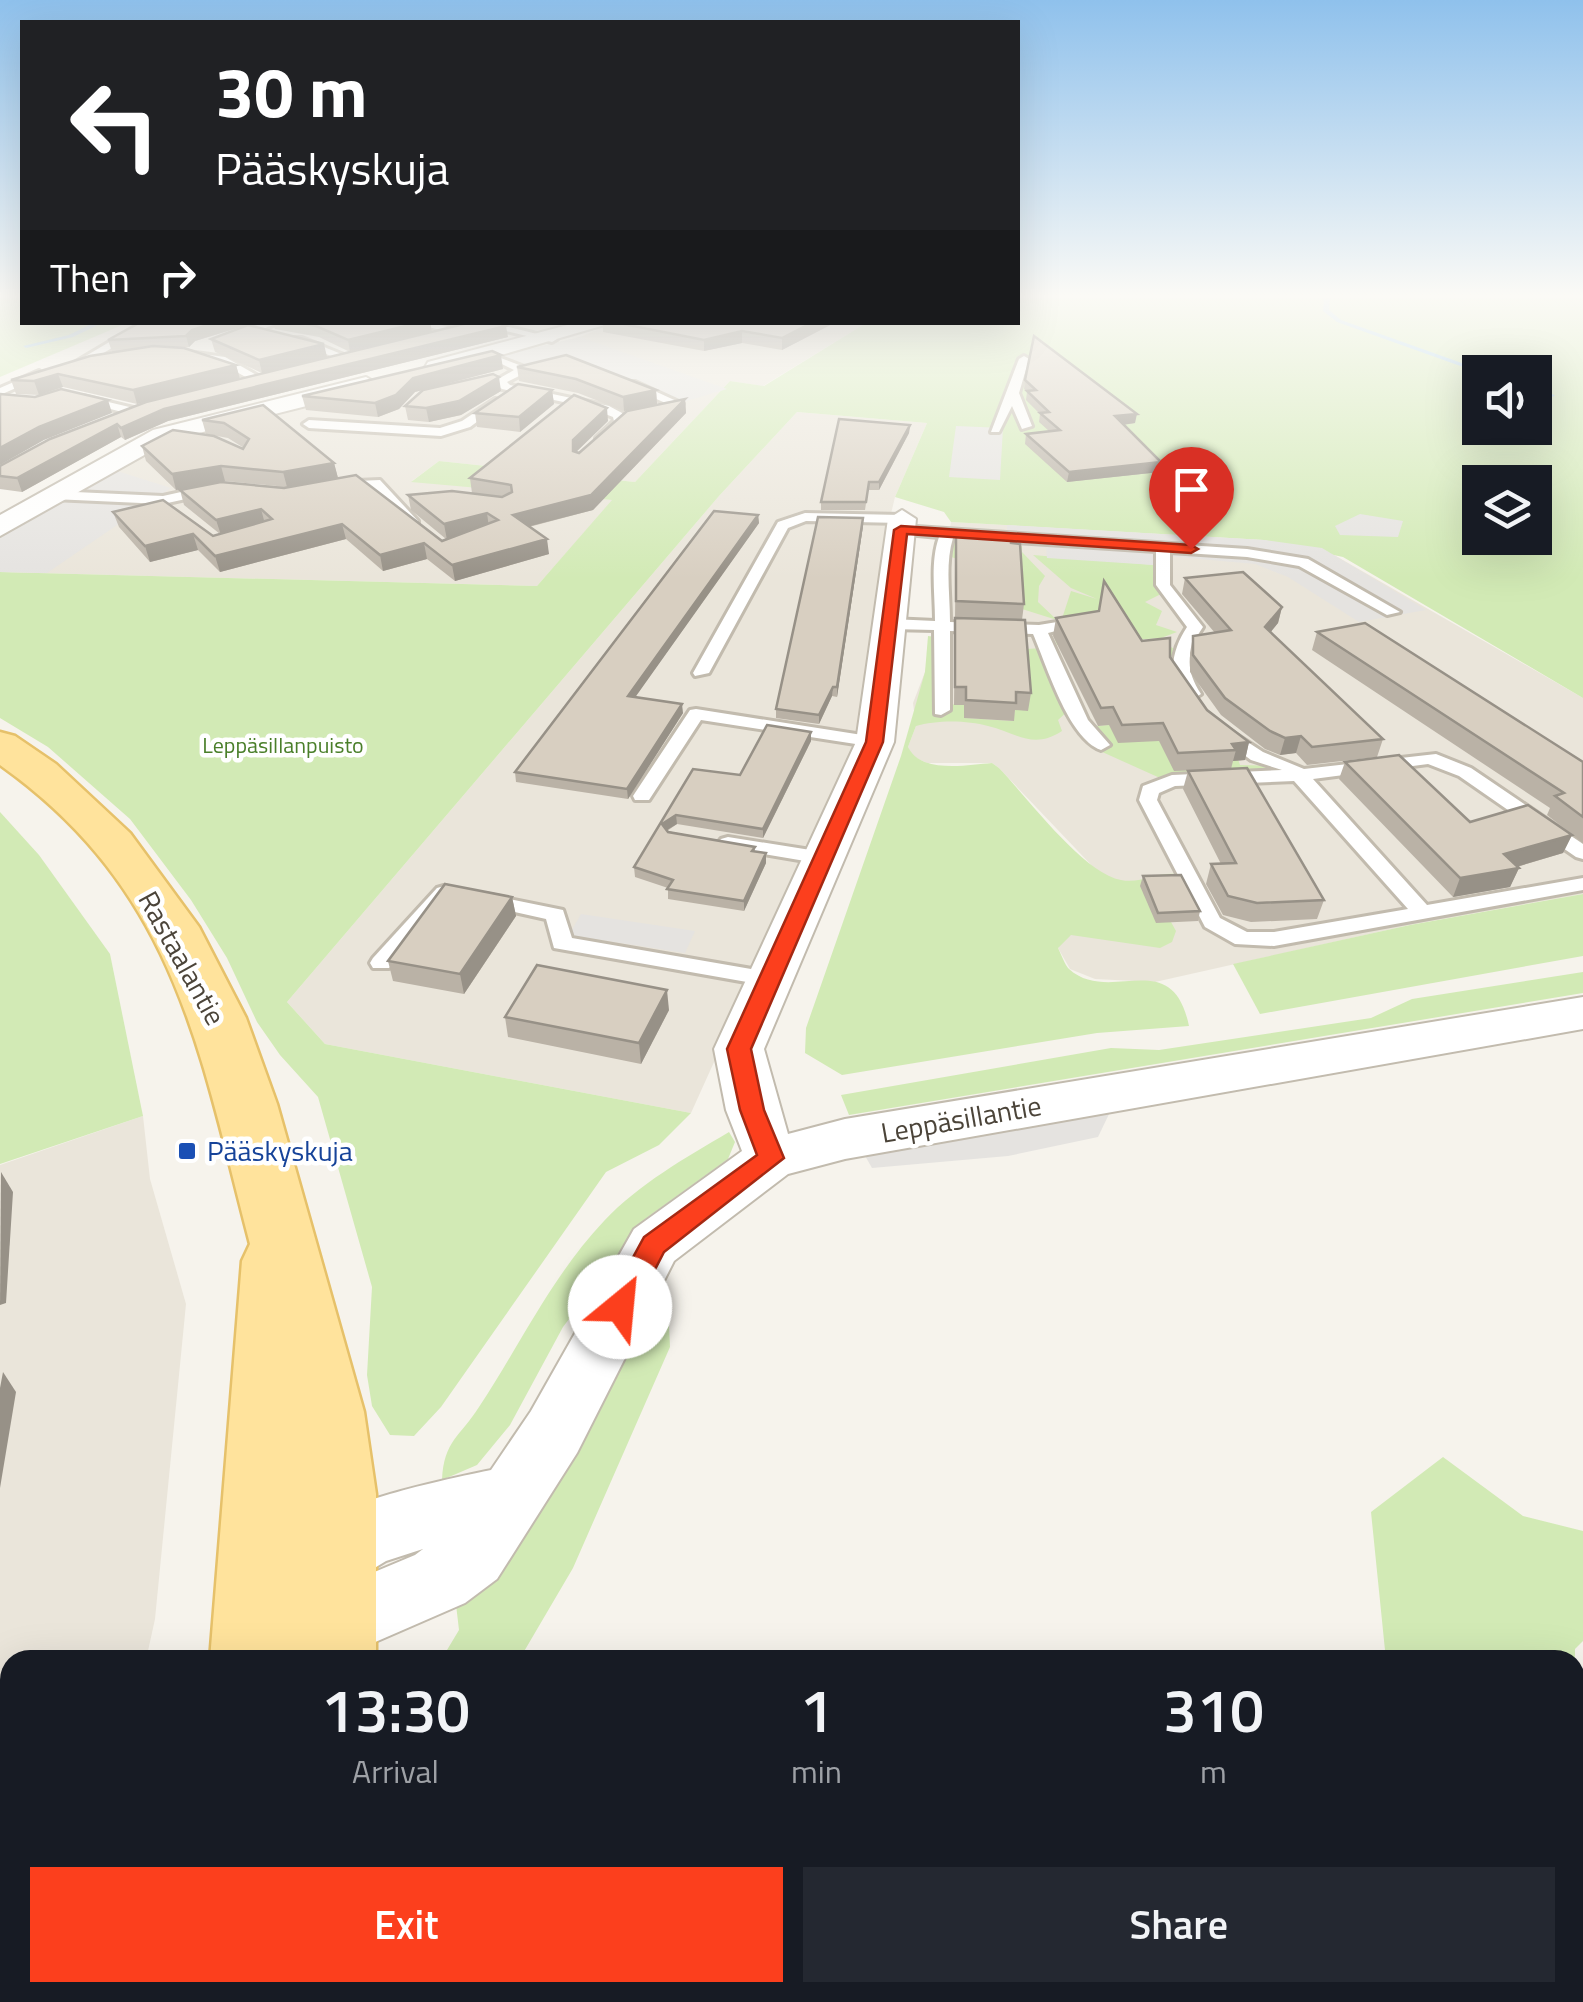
<!DOCTYPE html>
<meta charset="utf-8">
<style>
:root{--surface:#171b24;--page:#242831;--text:#f1f3f6;--muted:#9ea1a6;--accent:#fc3f1d}
body{margin:0;font-family:"Titillium Web",sans-serif;background:var(--page);color:var(--text);height:100vh;display:flex;flex-direction:column;font-size:38px;white-space:nowrap}
*{box-sizing:border-box;margin:0}
p{font-size:32px;color:var(--muted)}
.icon{flex:none;width:55px;height:55px;fill:none;stroke:currentColor;stroke-width:2;stroke-linecap:round;stroke-linejoin:round}
.map{position:relative;flex:1;overflow:hidden}
.panel{position:absolute;left:0px;top:1650px;width:1585px;height:352px;display:flex;flex-direction:column;background:var(--surface);border-radius:30px 30px 0 0;box-shadow:0 10px 40px #0002}
.panel>*{flex:none}
.hud{position:absolute;left:20px;top:20px;width:1000px;height:305px;border-radius:0px;box-shadow:0 10px 40px #0002;background:#202124;color:#fff;overflow:hidden}
.fabs{position:absolute;left:1462px;top:355px;display:grid;gap:20px}
.fabs a{display:grid;place-items:center;width:90px;height:90px;border-radius:0px;background:var(--surface);box-shadow:0 10px 40px #0002;font-size:50px}
.pin{position:absolute;display:grid;place-items:center;width:85px;height:85px;color:#fff;margin:-102px -42px;border-radius:50% 50% 50% 0;rotate:-45deg;box-shadow:0 0 10px #0007}
.pin .icon{rotate:45deg}
.me{position:absolute;width:110px;margin:-55px;rotate:28deg;stroke-linejoin:round;filter:drop-shadow(0 0 8px #0008)}
.turn{display:flex;align-items:center;gap:35px;height:210px;padding:0 30px;font-size:45px}
.turn .icon{width:130px;height:130px;stroke-width:2.5}
.turn b{display:block;font-size:70px;line-height:85px}
.then{display:flex;align-items:center;height:95px;padding:0 30px;background:#0003;gap:20px;font-size:38px}
.eta{display:flex;justify-content:space-evenly;align-items:center;height:170px;text-align:center}
.eta b{font-size:60px;font-weight:600;line-height:70px}
.action{display:flex;gap:20px;margin-top:auto;padding:20px 30px}
.action a{flex:1;height:115px;border-radius:0px;background:var(--accent);color:#fff;font-size:40px;font-weight:600;line-height:115px;text-align:center}
.action a+a{background:var(--page);color:var(--text)}
.map>svg:first-child{display:block}
</style>
<div class="map">
<svg width="1583" height="2002" viewBox="0 0 1583 2002">
<rect width="100%" height="100%" fill="#f6f3ec"/>
<g fill="#eae5da">
<polygon points="614,323 866,323 763,386 730,381 635,482 439,461 412,481 613,500 537,586 0,572 0,536 161,442 580,337"/>
<polygon points="797,412 927,423 895,497 886,535 865,728 691,1113 325,1044 287,1002 719,496"/>
<polygon points="951,522 1264,540 1322,548 1583,698 1583,894 1410,925 1155,982 1095,979 1070,969 1058,948 1096,870 999,768 992,763 927,763 912,756 908,747 916,726 913,703 925,672"/>
<polygon points="143,1116 150,1179 186,1304 155,1619 146,1660 10,1660 10,1992 54,1993 51,2002 0,2002 0,1165"/>
</g>
<g fill="#d2eab5" fill-rule="evenodd">
<polygon points="0,298 22,298 22,322 127,323 0,377"/>
<path d="M1018,298H1583V698L1343,557L1264,540L951,522L944,512L895,497L927,423L797,412L719,496L287,1002L325,1044L691,1113L659,1145L606,1172L441,1407L414,1436L390,1435L372,1406L367,1375L372,1287L318,1097L280,1055L257,1022L227,958L191,900L130,819L48,747L0,718V572L537,586L612,500L411,482L439,461L635,482L730,381L764,386L866,323L1018,322ZM1480,372H1535V428H1480ZM1480,482H1535V538H1480Z"/>
<polygon points="960,539 1022,546 1022,552 1045,576 1039,586 1038,602 1057,620 1022,609 964,561 948,556 952,542"/>
<polygon points="1033,555 1154,565 1161,594 1145,602 1162,611 1156,625 1177,632 1161,638 1057,645 1055,640 1071,591 1097,599 1071,588"/>
<path d="M928,636L936,637L932,703L964,705L965,718L1013,721L1026,649L1044,648L1071,708L1058,720L1062,731C1033,750 1017,733 988,726C967,720 936,720 916,726L908,747C921,774 967,765 992,763L999,768C1027,797 1083,873 1121,880C1141,884 1156,872 1176,874L1187,885L1203,918L1171,922L1176,931L1172,942L1160,948L1071,935L1058,948C1061,954 1065,965 1069,969C1110,1006 1172,944 1189,1026L1097,1033L842,1075L805,1053L806,1028L901,756L925,672Z"/>
<polygon points="1166,645 1173,648 1172,669 1235,750 1240,765 1277,766 1290,772 1160,778 1100,751 1111,745 1096,726 1109,725"/>
<polygon points="0,812 39,855 110,954 143,1116 0,1164"/>
<polygon points="1583,894 1583,956 1260,1014 1233,964 1410,925"/>
<polygon points="1583,972 1583,993 849,1115 841,1095 1111,1048 1159,1050 1371,1018 1412,999"/>
<path d="M729,1132L735,1142L728,1159L645,1219L563,1327L510,1425L477,1465L442,1480C444,1440 460,1437 479,1407C520,1345 552,1276 604,1221C639,1184 685,1158 729,1132Z"/>
<polygon points="646,1307 669,1325 670,1347 573,1568 519,1660 441,1660 459,1630 455,1596"/>
<polygon points="1443,1457 1523,1516 1583,1531 1583,1641 1575,1649 1575,1660 1386,1660 1371,1512"/>
<polygon points="1575,1673 1576,1747 1583,1760 1583,2002 1418,2002 1417,1993 1575,1992"/>
<polygon points="10,1831 10,1992 54,1993 51,2002 0,2002 0,1868"/>
</g>
<g fill="#e5e3e0">
<polygon points="580,337 727,389 683,402 569,360 529,369 499,356"/>
<polygon points="956,426 1003,428 1000,480 949,477"/>
<polygon points="114,470 171,488 47,573 0,572 0,536"/>
<polygon points="1360,514 1403,521 1398,537 1340,535 1335,526"/>
<polygon points="1007,525 1264,540 1322,548 1426,610 1359,622 1288,577 1255,564 1155,555 1154,565 1047,558 1046,548 1007,544"/>
<polygon points="581,914 695,931 685,953 569,935"/>
<polygon points="1110,1112 1098,1137 1008,1156 872,1168 864,1154"/>
</g>
<g fill="none" stroke-linecap="round" stroke-linejoin="round">
<g fill="#a9d4f2" fill-rule="evenodd">
<polygon points="1324,298 1330,298 1329,310 1341,320 1487,372 1480,373 1337,322 1323,311"/>
<polygon points="95,322 104,322 73,337 26,348 23,346 69,335"/>
<polygon points="1535,386 1554,395 1555,396 1550,397 1535,391"/>
</g>
<g stroke="#c2bbae" stroke-width="6">
<g id="lane">
<polygon points="143,322 156,322 83,365 74,363"/>
<polygon points="265,322 281,322 236,339 227,337"/>
<polygon points="409,322 430,322 465,332 446,339 441,336 448,332"/>
<polygon points="468,322 489,322 557,339 552,342"/>
<polygon points="294,338 302,338 356,360 347,362 294,342"/>
<polygon points="188,352 225,357 265,380 255,382 218,362 184,357"/>
<polygon points="485,352 527,368 527,372 507,382 510,385 609,406 622,413 626,422 604,444 596,444 596,438 614,421 613,417 587,407 502,389 493,382 514,370 485,356"/>
<polygon points="1024,356 1029,359 1019,393 1032,426 1022,429 1012,406 999,432 991,432 1019,359"/>
<polygon points="39,371 43,376 0,395 0,388"/>
<polygon points="627,382 635,382 683,404 677,412 653,416 653,412 670,405 627,386"/>
<polygon points="83,396 142,410 144,412 138,416 79,401"/>
<polygon points="495,399 505,401 470,427 441,436 309,428 303,424 309,420 440,428 462,421"/>
<polygon points="380,480 418,521 418,527 408,527 372,487 334,490 327,486 334,482"/>
<polygon points="208,486 213,487 213,493 163,504 53,499 46,495 53,491 163,496"/>
<polygon points="805,513 902,515 909,519 902,523 806,521 788,528 709,673 695,676 693,673 778,522"/>
<path d="M901,526L1247,549L1308,559L1400,612L1387,615L1299,566L1247,557L1170,552V585L1203,627C1186,652 1185,669 1201,694L1193,699C1163,685 1172,649 1187,627L1156,585V551L953,538C945,564 950,593 950,622L1039,625L1087,617V623L1048,633L1088,720L1110,745L1101,750C1068,738 1047,666 1033,634L950,631V710L941,715L935,714L934,630L891,629L883,624L891,619L935,621C935,592 930,563 939,537L896,533L894,530Z"/>
<polygon points="696,709 875,737 884,742 875,747 701,720 649,800 635,800 633,796 690,710"/>
<path d="M1226,728L1263,752L1304,769L1436,754L1471,768L1583,844V859L1576,857L1459,776L1428,764L1313,779L1427,905L1583,878V890L1274,946L1235,944L1205,927L1139,800L1143,786L1172,775L1282,770L1251,760L1220,737V729ZM1294,781L1408,909L1274,932H1247L1220,918L1157,800L1159,793L1175,786Z"/>
<polygon points="728,837 823,852 833,858 823,864 721,847 718,843 721,839"/>
<polygon points="444,886 451,888 454,892 451,896 389,968 373,968 370,963 373,958 437,888"/>
<polygon points="485,894 563,910 572,938 769,972 780,979 769,986 554,948 546,919 478,904 475,900"/>
</g>
</g>
<g stroke="#c2bbae" stroke-width="4">
<g id="street">
<polygon points="579,322 615,322 436,374 425,367 428,362"/>
<polygon points="366,377 378,384 374,389 171,440 0,536 0,515 153,430"/>
<path d="M902,510L916,519L894,742L764,1049L788,1134L845,1119L1583,997V1029L845,1159L788,1174L674,1261L577,1453L497,1579L465,1603L334,1660L291,1646L280,1621L291,1596L303,1590L295,1587L284,1563C287,1556 289,1547 294,1541C318,1505 448,1479 491,1470L531,1411L634,1229L742,1151L726,1110L714,1049L856,742L888,519ZM423,1549L415,1555L353,1581L386,1561Z"/>
</g>
</g>
<g stroke="#e6c16a" stroke-width="5">
<g id="primary">
<path d="M0,732L15,736L56,764L130,833L199,927L246,1018L277,1104L364,1412L376,1494V1660H210L242,1261L250,1244C199,1050 177,891 0,765Z"/>
<polygon points="162,1992 262,1992 260,2002 160,2002"/>
<rect x="278" y="1992" width="100" height="10"/>
</g>
</g>
<use href="#lane" fill="#fff" fill-rule="evenodd"/>
<use href="#street" fill="#fff" fill-rule="evenodd"/>
<use href="#primary" fill="#ffe39c" fill-rule="evenodd"/>
</g>
<g fill="#bab2a6" fill-rule="evenodd">
<polygon points="257,322 195,341 189,347 179,348 236,365 240,379 137,404 63,387 39,395 16,394 11,380 121,351 112,352 108,340"/>
<polygon points="272,322 430,322 432,332 457,326 445,322 496,322 508,337 168,421 125,440 121,437 22,492 0,489 0,466 50,439 350,352 319,337 275,329"/>
<polygon points="603,322 836,322 782,350 742,343 704,351 603,332"/>
<polygon points="211,339 324,344 262,373 215,352"/>
<polygon points="517,367 656,390 657,404 624,411 578,393 519,381"/>
<polygon points="503,369 415,392 399,409 378,417 306,410 302,396"/>
<polygon points="1025,380 1135,423 1123,425 1161,462 1160,472 1067,482 1025,444 1026,434 1049,431 1039,422 1040,414 1026,400 1027,392 1024,389"/>
<polygon points="552,390 554,404 520,432 477,427 475,413"/>
<polygon points="501,391 461,415 429,422 408,420 405,406"/>
<path d="M685,399L686,413L593,510L529,527L549,554L455,581L427,559L383,571L346,539L220,572L198,550L150,562L119,527L113,512L213,536L220,534L184,505L180,490L218,482L176,490L146,461L142,446L243,449L244,448L228,438L206,434L202,420L263,405L334,463L338,478L442,541L446,539L411,510L408,495L472,493L470,478L608,421L576,452L579,453ZM225,481L287,487L221,482Z"/>
<polygon points="910,425 909,433 879,490 868,490 865,510 821,510 821,502"/>
<polygon points="758,515 759,523 635,697 683,713 628,799 516,782 515,772"/>
<polygon points="863,526 837,697 832,696 819,724 776,718 776,709"/>
<polygon points="956,534 1011,543 1024,604 1022,620 1031,693 1028,711 1015,710 1014,721 964,718 964,705 954,705"/>
<polygon points="1185,578 1282,607 1278,623 1270,632 1383,739 1377,757 1307,765 1296,753 1280,755 1265,749 1221,715 1190,672 1190,653 1193,636 1215,633 1182,594"/>
<polygon points="1056,618 1170,657 1207,710 1249,742 1245,760 1233,761 1231,769 1174,771 1159,741 1118,743 1109,725 1098,726 1053,636"/>
<polygon points="1317,632 1583,762 1583,843 1547,815 1550,808 1312,650"/>
<polygon points="811,732 811,741 763,838 677,824 667,831 755,847 755,852 766,863 744,911 668,899 668,888 635,877 634,867 693,769 740,775"/>
<polygon points="1345,762 1470,822 1572,835 1563,853 1517,867 1519,868 1510,887 1453,897 1339,779"/>
<polygon points="1188,771 1324,900 1317,919 1251,922 1223,915 1206,884 1211,864 1221,864 1183,789"/>
<polygon points="1143,876 1200,911 1198,921 1156,923 1140,886"/>
<polygon points="512,897 516,916 464,994 393,981 388,961"/>
<polygon points="669,1010 641,1064 508,1037 505,1017"/>
</g>
<g fill="#979187">
<polygon points="216,322 257,322 195,341 189,347 186,336 192,330"/>
<polygon points="422,322 430,322 432,332 350,352 348,340"/>
<polygon points="813,322 836,322 782,350 782,338"/>
<polygon points="506,326 508,337 168,421 125,440 121,428 164,409"/>
<polygon points="742,331 742,343 704,351 704,340"/>
<polygon points="324,344 327,357 262,373 259,360"/>
<polygon points="501,355 503,369 415,392 399,409 378,417 375,403 413,378"/>
<polygon points="236,365 240,379 137,404 133,390"/>
<polygon points="58,374 63,387 39,395 34,381"/>
<polygon points="499,377 501,391 461,415 429,422 426,408"/>
<polygon points="552,390 554,404 520,432 519,417"/>
<polygon points="656,390 657,404 624,411 623,397"/>
<polygon points="685,399 686,413 593,510 515,530 513,515"/>
<polygon points="108,400 112,413 44,440 0,465 0,448 39,427"/>
<polygon points="607,408 608,421 574,454 573,451 573,440"/>
<polygon points="1137,414 1135,423 1114,426 1115,416"/>
<polygon points="117,424 121,437 22,492 17,478"/>
<polygon points="910,425 909,433 879,490 879,482"/>
<polygon points="1161,462 1160,472 1067,482 1069,472"/>
<polygon points="334,463 338,478 287,487 283,472"/>
<polygon points="221,466 225,481 176,490 172,474"/>
<polygon points="261,509 265,524 221,535 216,520"/>
<polygon points="487,513 489,528 447,540 444,524"/>
<polygon points="758,515 759,523 629,706 628,696"/>
<polygon points="863,518 863,526 837,697 837,687"/>
<polygon points="342,524 346,539 220,572 215,556"/>
<polygon points="193,534 198,550 150,562 145,546"/>
<polygon points="547,539 549,554 455,581 452,565"/>
<polygon points="424,543 427,559 383,571 380,555"/>
<polygon points="1282,607 1278,623 1261,644 1265,627"/>
<polygon points="833,687 832,696 819,724 819,715"/>
<polygon points="682,704 683,713 628,799 627,789"/>
<polygon points="811,732 811,741 763,838 763,829"/>
<polygon points="1301,736 1296,753 1280,755 1285,738"/>
<polygon points="1249,742 1245,760 1233,761 1236,750 1232,744"/>
<polygon points="676,815 677,824 662,833 662,824"/>
<polygon points="1572,835 1563,853 1499,872 1519,868 1510,887 1453,897 1460,878 1504,854"/>
<polygon points="766,853 766,863 744,911 744,901"/>
<polygon points="512,897 516,916 464,994 460,974"/>
<polygon points="667,990 669,1010 641,1064 639,1043"/>
<polygon points="1,1172 13,1192 6,1303 0,1305"/>
<polygon points="3,1372 16,1392 0,1488 0,1388"/>
<polygon points="8,1710 10,1713 10,1749 4,1780 0,1781 0,1748"/>
</g>
<g fill="#d8cfc1" stroke="#979187" stroke-width="2.5">
<polygon points="141,322 216,322 192,330 186,336 108,340"/>
<polygon points="298,322 422,322 348,340 316,326"/>
<polygon points="464,322 496,322 506,326 164,409 121,428 117,424 17,478 0,476 0,466 50,439 146,402 464,324"/>
<polygon points="613,322 813,322 782,338 742,331 704,340"/>
<polygon points="248,325 324,344 259,360 211,339"/>
<polygon points="1034,336 1137,414 1115,416 1161,462 1069,472 1026,434 1060,430 1040,413 1049,412 1027,391 1036,390 1025,380"/>
<polygon points="153,346 184,348 236,365 133,390 58,374 34,381 11,380 90,356"/>
<polygon points="492,351 501,355 413,378 396,395 375,403 302,396"/>
<polygon points="566,355 656,390 623,397 576,379 517,367"/>
<polygon points="493,374 499,377 459,401 426,408 405,406 423,390"/>
<polygon points="518,384 552,390 519,417 475,413"/>
<polygon points="61,389 108,400 39,427 0,448 0,394 35,397"/>
<polygon points="574,395 607,408 573,440 573,451 579,453 627,411 685,399 591,495 513,515 547,539 452,565 424,543 380,555 342,524 215,556 193,534 145,546 113,512 163,500 213,536 272,519 261,509 216,520 180,490 221,482 284,488 356,475 442,541 498,520 487,513 444,524 408,495 452,491 502,497 512,492 511,485 470,478"/>
<polygon points="263,405 334,463 283,472 221,466 172,474 142,446 173,430 214,436 243,449 249,439 224,423 202,420"/>
<polygon points="839,419 910,425 879,482 869,482 866,502 821,502"/>
<polygon points="714,511 758,515 628,696 682,704 627,789 515,772"/>
<polygon points="818,517 863,518 837,687 833,687 819,715 776,709"/>
<polygon points="956,534 1011,537 1011,543 1020,544 1024,604 956,601"/>
<polygon points="1243,572 1282,607 1265,627 1383,739 1312,747 1301,736 1285,738 1270,731 1225,698 1193,655 1193,636 1231,630 1185,578"/>
<polygon points="1104,581 1142,641 1170,638 1170,657 1207,710 1249,742 1232,744 1236,750 1178,753 1163,723 1122,725 1113,707 1101,708 1056,618 1099,611"/>
<polygon points="955,618 1025,620 1031,693 1016,692 1016,703 966,700 966,687 955,687"/>
<polygon points="1365,623 1583,762 1583,817 1555,796 1564,793 1317,632"/>
<polygon points="767,725 811,732 763,829 676,815 662,824 668,832 755,847 752,851 766,853 744,901 667,889 673,880 634,867 693,769 740,775"/>
<polygon points="1399,755 1470,822 1528,805 1572,835 1504,854 1519,868 1460,878 1345,762"/>
<polygon points="1247,768 1324,900 1257,903 1228,896 1211,864 1236,863 1188,771"/>
<polygon points="1181,875 1200,911 1158,913 1143,876"/>
<polygon points="445,884 512,897 460,974 388,961"/>
<polygon points="537,965 667,990 639,1043 505,1017"/>
<polygon points="8,1710 0,1748 0,1712"/>
</g>
<linearGradient id="sky" x2="0" y2="1"><stop stop-color="#8fc1ec"/><stop offset="0.51" stop-color="#fbfaf6"/><stop offset="1" stop-color="#fbfaf6" stop-opacity="0"/></linearGradient>
<rect width="1583" height="579" fill="url(#sky)"/>
<polygon fill="#fc3f1d" stroke="#a42913" stroke-width="2.5" points="901,526 1191,545 1198,549 1191,553 907,534 883,742 751,1049 764,1110 784,1158 664,1252 631,1316 610,1316 606,1307 644,1237 757,1155 740,1110 727,1049 866,742 894,530"/>
<rect fill="#1a4fb4" stroke="#fff" stroke-width="4" x="177" y="1141" width="20" height="20" rx="5"/>
<g text-anchor="middle" stroke-width="9" stroke-linejoin="round" paint-order="stroke">
<g font-size="22" fill="#4a7f2a" stroke="#fff">
<text x="283" y="753">Leppäsillanpuisto</text>
</g>
<g font-size="28" fill="#4b4439" stroke="#fff">
<text transform="translate(182 958) rotate(61)" y="10">Rastaalantie</text>
<text transform="translate(961 1119) rotate(-10)" y="10">Leppäsillantie</text>
</g>
<g font-size="28" fill="#164399" stroke="#fff" text-anchor="start">
<text x="207" y="1161">Pääskyskuja</text>
</g>
</g>
</svg>
<div class="fabs">
<a><svg class="icon" aria-label="sound" viewBox="0 0 24 24"><path d="M4 9h4l5-4v14l-5-4H4zM17 9q2 3 0 6"/></svg></a>
<a><svg class="icon" aria-label="layers" viewBox="0 0 24 24"><path d="M12 4l9 5-9 5-9-5zM3 14l9 5 9-5"/></svg></a>
</div>
<div class="pin" style="left:1191px;top:549px;background:#d93025"><svg class="icon" aria-label="arrive" viewBox="0 0 24 24"><path d="M6 21V4h12l-3 4 3 4H6"/></svg></div>
<svg class="me" style="left:620px;top:1307px" viewBox="-20 -20 40 40"><circle r="19" fill="#fff"/><path d="M0-13L10 11 0 6-10 11z" fill="#fc3f1d"/></svg>
<div class="hud">
<div class="turn"><svg class="icon" aria-label="left" viewBox="0 0 24 24"><path d="M17 20v-9H6M10 6l-5 5 5 5"/></svg><div><b>30 m</b>Pääskyskuja</div></div>
<div class="then">Then<svg class="icon" aria-label="right" viewBox="0 0 24 24"><path d="M7 20v-9h11M14 6l5 5-5 5"/></svg></div>
</div>
<section class="panel">
<div class="eta">
<div><b>13:30</b><p>Arrival</p></div>
<div><b>1</b><p>min</p></div>
<div><b>310</b><p>m</p></div>
</div>
<div class="action"><a>Exit</a><a>Share</a></div>
</section>
</div>
